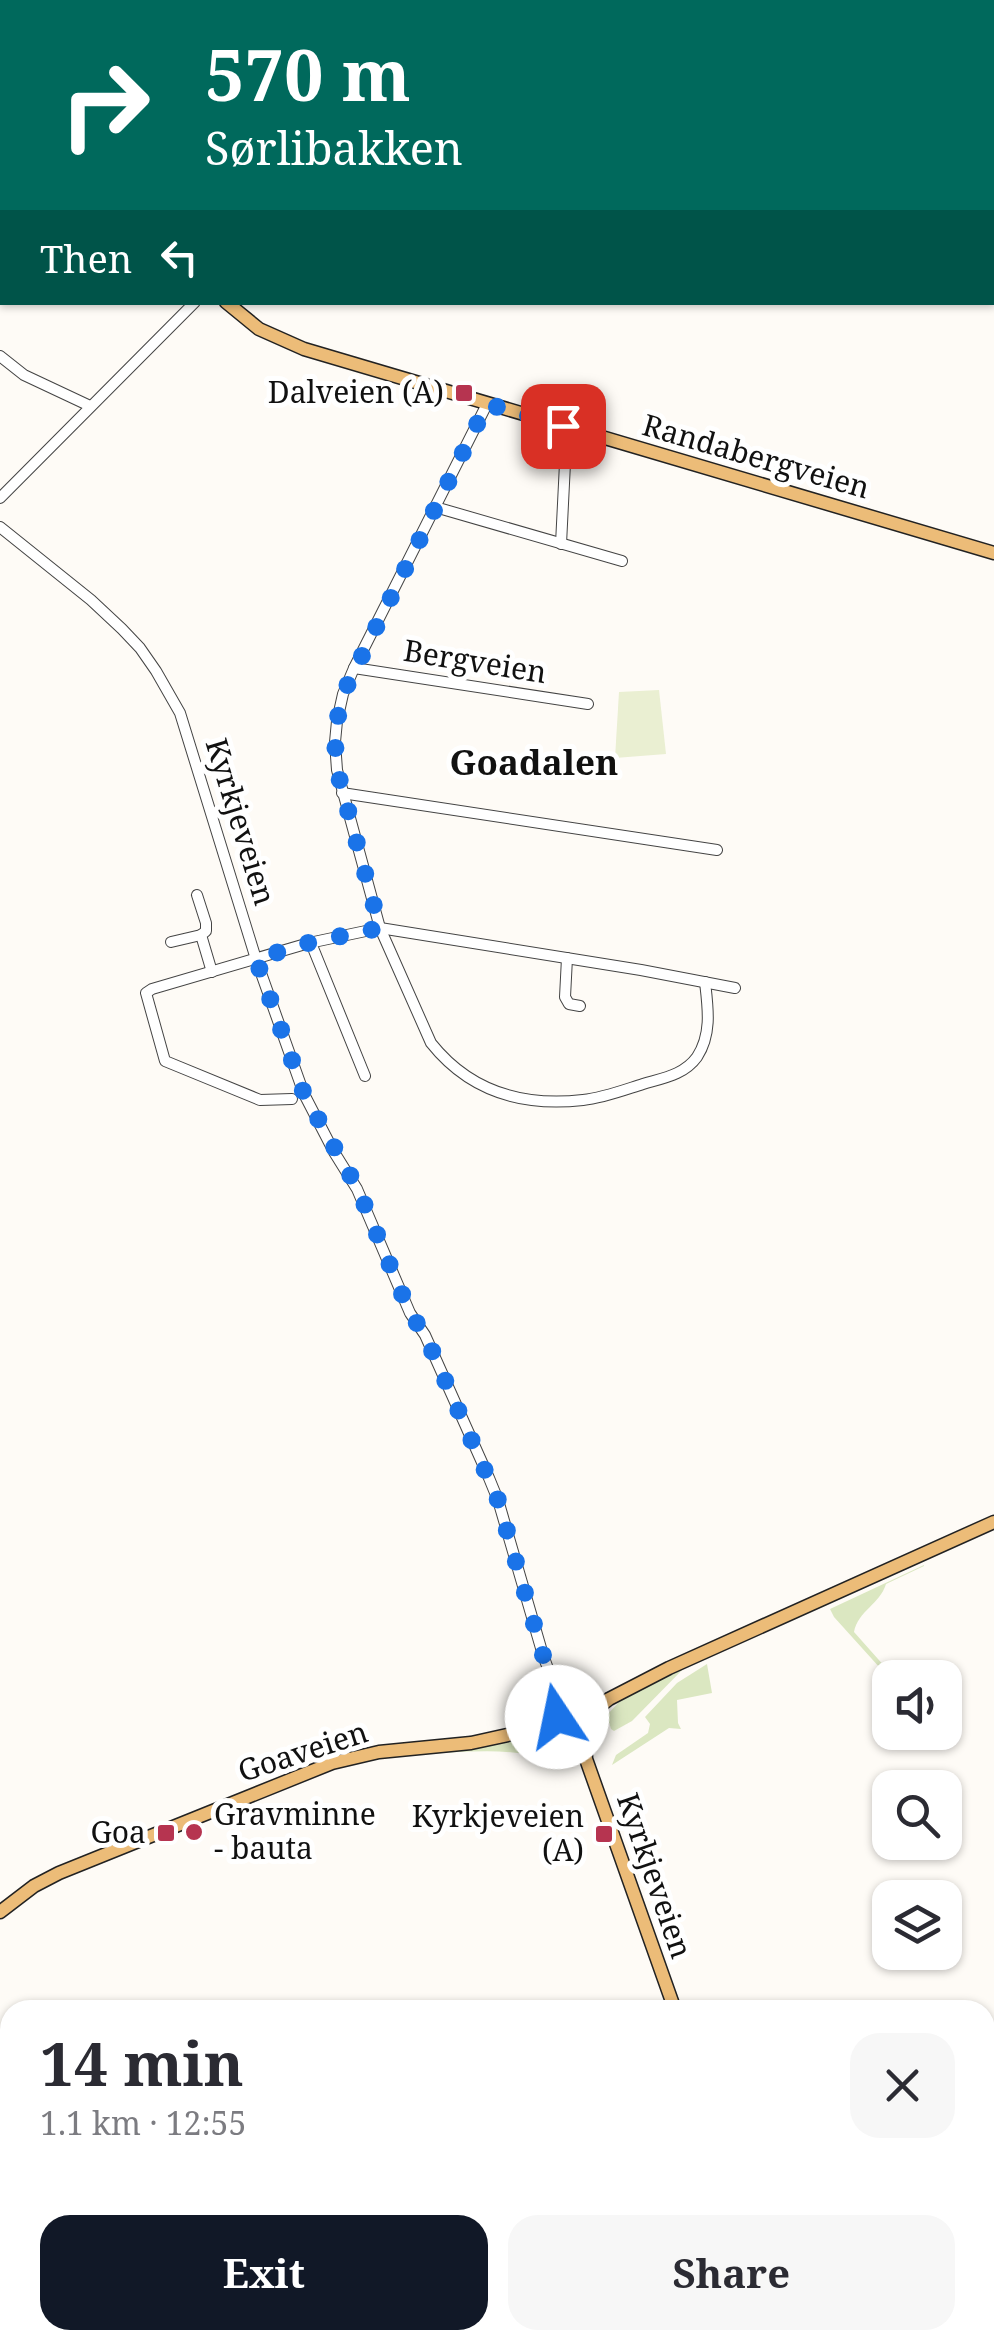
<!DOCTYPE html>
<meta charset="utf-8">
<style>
:root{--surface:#fff;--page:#f7f7f7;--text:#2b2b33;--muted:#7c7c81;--accent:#111827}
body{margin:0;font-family:"Noto Serif",serif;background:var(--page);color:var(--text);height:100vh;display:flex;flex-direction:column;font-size:38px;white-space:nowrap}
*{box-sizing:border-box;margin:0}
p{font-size:32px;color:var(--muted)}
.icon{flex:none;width:55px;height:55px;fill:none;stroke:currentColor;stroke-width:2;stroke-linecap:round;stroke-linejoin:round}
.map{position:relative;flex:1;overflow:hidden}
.panel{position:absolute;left:0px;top:2000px;width:995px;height:350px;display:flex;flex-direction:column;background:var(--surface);border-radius:30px 30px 0 0;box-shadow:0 2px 8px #0004}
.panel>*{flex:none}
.hud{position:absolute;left:0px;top:0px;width:995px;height:305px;box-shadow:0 2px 8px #0004;background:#00695c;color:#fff;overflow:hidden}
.controls{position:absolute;left:872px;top:1660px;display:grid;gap:20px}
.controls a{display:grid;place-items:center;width:90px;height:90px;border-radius:20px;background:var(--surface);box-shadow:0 2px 8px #0004;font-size:50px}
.pin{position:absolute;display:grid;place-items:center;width:85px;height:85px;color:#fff;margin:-42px;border-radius:20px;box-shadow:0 5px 15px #0006}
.me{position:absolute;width:110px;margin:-55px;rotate:349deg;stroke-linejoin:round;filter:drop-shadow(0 0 8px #0008)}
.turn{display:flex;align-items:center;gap:35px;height:210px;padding:0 40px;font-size:45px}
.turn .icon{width:130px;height:130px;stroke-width:2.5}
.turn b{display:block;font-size:70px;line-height:85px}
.then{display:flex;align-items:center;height:95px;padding:0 40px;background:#0003;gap:20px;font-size:38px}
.round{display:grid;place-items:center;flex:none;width:105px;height:105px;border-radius:30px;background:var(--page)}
.summary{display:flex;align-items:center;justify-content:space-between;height:170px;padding:0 40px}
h1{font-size:60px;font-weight:700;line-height:75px}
.cta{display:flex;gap:20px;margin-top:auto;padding:20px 40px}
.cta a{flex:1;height:115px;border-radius:30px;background:var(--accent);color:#fff;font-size:40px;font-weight:700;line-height:115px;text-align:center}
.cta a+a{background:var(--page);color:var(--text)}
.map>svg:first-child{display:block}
</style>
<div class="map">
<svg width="994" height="2350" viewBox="0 0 994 2350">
<rect width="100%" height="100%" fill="#fefbf6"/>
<g fill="#dbe7c1">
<path d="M924,1565V1566L886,1584C880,1604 858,1611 854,1632L894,1677L890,1679L834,1617L830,1609Z"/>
<polygon points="707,1664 712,1693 677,1700 678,1723 681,1729 669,1728 612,1765 616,1755 648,1733 650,1724 645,1717 677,1683"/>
<polygon points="687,1665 632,1721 614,1731 611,1729 607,1715 619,1702"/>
<path d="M550,1734L563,1739L569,1746L558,1751L549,1761C538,1760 529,1754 518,1753C487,1749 453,1753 421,1754Z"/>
</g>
<polygon fill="#c2d6a2" points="158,2340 338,2340 387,2345 390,2340 504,2340 506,2350 156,2350 154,2343"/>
<polygon fill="#eaefd2" points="659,690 666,754 615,758 619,692"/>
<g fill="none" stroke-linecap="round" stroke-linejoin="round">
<g stroke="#444" stroke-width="12">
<g id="minor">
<polyline points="883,2 889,0"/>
<polyline points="0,356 24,375 90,406"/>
<path d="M487,404L354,668L343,694L337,721L335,742L337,770L380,928L431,1043C470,1092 522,1107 583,1100C603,1098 624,1090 643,1084C663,1078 684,1075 697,1057C712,1034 708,1008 705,982"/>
<polyline points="0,498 195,302"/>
<polyline points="435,507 622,561"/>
<polyline points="0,527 91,600 122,629 140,648 156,671 180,713 256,959 304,1094 334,1152 357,1189 410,1313 425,1335 489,1478 498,1500 543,1655 554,1685 559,1709"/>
<polyline points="561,544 566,443"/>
<polyline points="354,668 588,704"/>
<polyline points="342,793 717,850"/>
<polyline points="197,895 206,923 206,931 201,935 212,972"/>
<polyline points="171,942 201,935"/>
<polyline points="311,943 365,1076"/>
<polyline points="567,958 565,997 569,1004 580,1006"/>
<polyline points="292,1099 260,1100 165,1061 146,993 152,989 309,943 380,928 641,970 735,988"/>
<polyline points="555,1686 572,1702"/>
</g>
</g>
<g stroke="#222" stroke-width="15">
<g id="major">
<polyline points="0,164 2,164"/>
<polyline points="226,302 259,329 304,349 994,553"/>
<circle cx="571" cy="1716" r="14"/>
<polyline points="584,1719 609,1699 669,1668 994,1522"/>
<polyline points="584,1721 586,1759 675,2010"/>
<polyline points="0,1912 34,1886 59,1873 332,1763 379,1752 471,1743 526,1731 564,1728"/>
<polyline points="973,2340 983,2350"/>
</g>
</g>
<use href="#minor" stroke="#fff" stroke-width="10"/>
<use href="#major" stroke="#ecbc78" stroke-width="12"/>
</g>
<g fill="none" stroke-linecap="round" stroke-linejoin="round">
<polyline stroke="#1a73e8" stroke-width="18" stroke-dasharray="0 32.4" points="557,1717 559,1710 554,1685 543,1655 498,1500 425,1335 410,1313 358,1189 304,1094 256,959 308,943 380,928 337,770 335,742 337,721 343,694 487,404 563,426"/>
</g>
<g fill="#b63450" stroke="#fff" stroke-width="4">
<rect x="454" y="383" width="20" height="20" rx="5"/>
<circle cx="194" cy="1832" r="10"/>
<rect x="156" y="1823" width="20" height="20" rx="5"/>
<rect x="594" y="1824" width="20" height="20" rx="5"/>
</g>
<g text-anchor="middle" stroke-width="10" stroke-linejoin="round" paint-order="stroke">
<g font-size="30" fill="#111" stroke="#fff" text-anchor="end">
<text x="444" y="403">Dalveien (A)</text>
<text x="214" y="1825" text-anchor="start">Gravminne<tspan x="214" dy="34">- bauta</tspan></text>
<text x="584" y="1827">Kyrkjeveien<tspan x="584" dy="34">(A)</tspan></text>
<text x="146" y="1843">Goa</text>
</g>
<g font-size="30" fill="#111" stroke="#fff">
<text transform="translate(756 457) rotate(16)" y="10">Randabergveien</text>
<text transform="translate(475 662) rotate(9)" y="10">Bergveien</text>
<text transform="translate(240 822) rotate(73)" y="10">Kyrkjeveien</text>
<text transform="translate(303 1752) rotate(-18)" y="10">Goaveien</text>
<text transform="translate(654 1876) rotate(71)" y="10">Kyrkjeveien</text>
</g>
<g font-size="35" font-weight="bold" fill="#111" stroke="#fff">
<text x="534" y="775">Goadalen</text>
</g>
</g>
</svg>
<div class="controls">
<a><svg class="icon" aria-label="sound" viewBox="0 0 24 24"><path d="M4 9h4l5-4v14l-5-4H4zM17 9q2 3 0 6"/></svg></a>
<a><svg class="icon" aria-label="search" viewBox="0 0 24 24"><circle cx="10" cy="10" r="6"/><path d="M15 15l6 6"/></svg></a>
<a><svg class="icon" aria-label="layers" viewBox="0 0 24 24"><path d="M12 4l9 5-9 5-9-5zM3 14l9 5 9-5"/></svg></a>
</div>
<div class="pin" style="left:563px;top:426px;background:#d93025"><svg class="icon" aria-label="arrive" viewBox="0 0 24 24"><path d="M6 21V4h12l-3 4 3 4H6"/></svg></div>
<svg class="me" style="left:557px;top:1717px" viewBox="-20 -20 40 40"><circle r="19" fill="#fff"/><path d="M0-13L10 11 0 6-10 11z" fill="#1a73e8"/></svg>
<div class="hud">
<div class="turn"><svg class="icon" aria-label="right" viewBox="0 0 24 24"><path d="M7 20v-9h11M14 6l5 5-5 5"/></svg><div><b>570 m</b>Sørlibakken</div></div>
<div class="then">Then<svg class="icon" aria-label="left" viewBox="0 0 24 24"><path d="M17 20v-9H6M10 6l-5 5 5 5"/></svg></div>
</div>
<section class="panel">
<div class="summary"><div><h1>14 min</h1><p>1.1 km · 12:55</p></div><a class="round"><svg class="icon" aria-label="close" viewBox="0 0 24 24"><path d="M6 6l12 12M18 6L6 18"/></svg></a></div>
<div class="cta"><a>Exit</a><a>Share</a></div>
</section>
</div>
